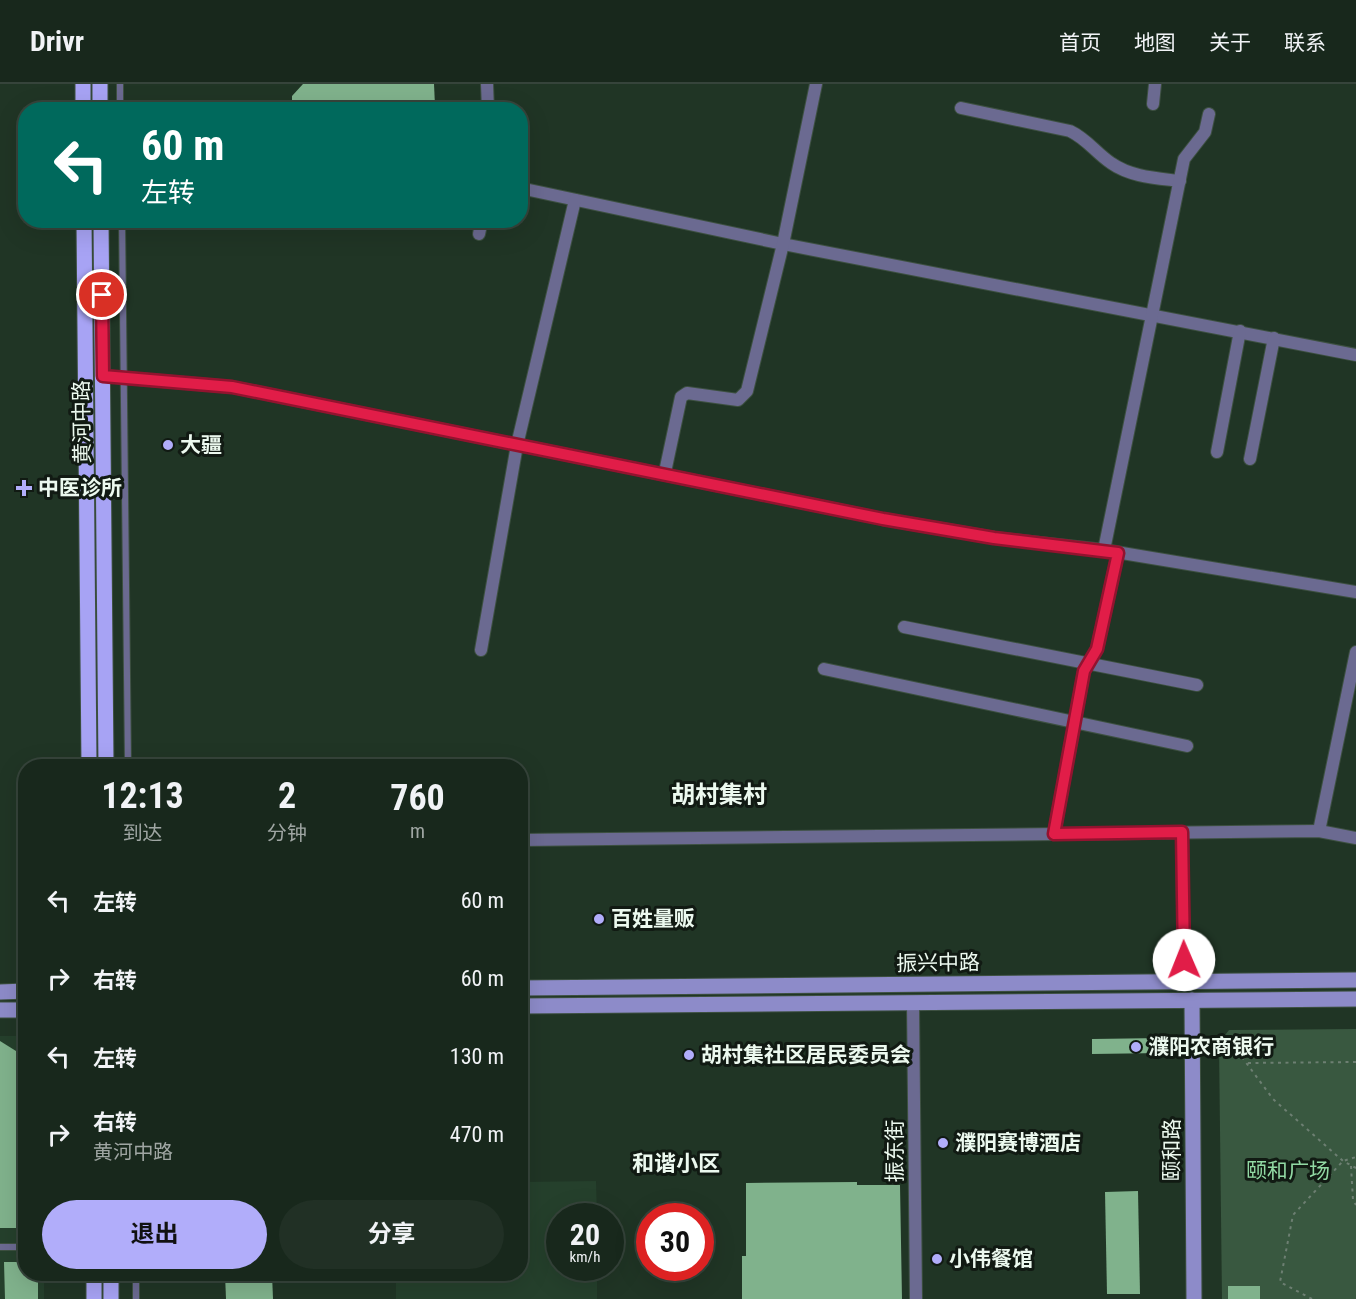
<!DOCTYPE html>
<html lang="zh">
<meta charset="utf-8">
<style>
:root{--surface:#18281c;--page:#213025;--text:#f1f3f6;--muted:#9fa6a3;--line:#36443b;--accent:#b1adfa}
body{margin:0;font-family:"Roboto Condensed","Noto Sans SC",sans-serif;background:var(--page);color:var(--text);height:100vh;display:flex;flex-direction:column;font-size:22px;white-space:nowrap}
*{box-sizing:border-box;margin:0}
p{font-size:20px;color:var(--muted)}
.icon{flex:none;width:33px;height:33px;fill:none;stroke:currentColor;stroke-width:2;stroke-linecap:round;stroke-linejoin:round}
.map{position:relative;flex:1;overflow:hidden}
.sheet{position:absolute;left:18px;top:675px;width:510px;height:522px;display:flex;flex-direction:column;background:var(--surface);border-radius:24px;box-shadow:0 6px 24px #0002,0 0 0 2px var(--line)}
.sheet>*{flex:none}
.hud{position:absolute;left:18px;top:18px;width:510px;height:126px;border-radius:24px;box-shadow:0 6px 24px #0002,0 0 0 2px var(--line);background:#00695c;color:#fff;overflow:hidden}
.speed{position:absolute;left:546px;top:1119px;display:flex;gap:12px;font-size:30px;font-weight:700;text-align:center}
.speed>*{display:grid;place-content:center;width:78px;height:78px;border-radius:50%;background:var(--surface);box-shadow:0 6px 24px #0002,0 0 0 2px var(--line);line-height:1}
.speed small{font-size:15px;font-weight:400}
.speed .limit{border:9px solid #d22;background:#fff;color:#111}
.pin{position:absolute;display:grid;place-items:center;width:51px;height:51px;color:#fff;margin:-26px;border:3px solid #fff;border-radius:50%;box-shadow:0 2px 6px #0007}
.me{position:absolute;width:66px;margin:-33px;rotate:359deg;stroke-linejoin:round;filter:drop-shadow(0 0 4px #0008)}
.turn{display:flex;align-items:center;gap:21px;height:126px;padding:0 24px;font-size:27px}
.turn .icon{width:78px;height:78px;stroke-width:2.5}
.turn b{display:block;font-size:42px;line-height:51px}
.eta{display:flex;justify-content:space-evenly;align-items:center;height:102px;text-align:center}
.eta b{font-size:36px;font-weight:700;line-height:42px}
.primary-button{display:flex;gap:12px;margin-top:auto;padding:12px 24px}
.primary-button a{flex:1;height:69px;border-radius:36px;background:var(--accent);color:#111;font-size:24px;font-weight:700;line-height:69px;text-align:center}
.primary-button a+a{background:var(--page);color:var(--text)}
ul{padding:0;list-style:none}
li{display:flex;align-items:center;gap:18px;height:78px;padding:0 24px}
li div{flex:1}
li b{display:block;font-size:22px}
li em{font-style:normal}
header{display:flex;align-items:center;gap:36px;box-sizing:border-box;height:84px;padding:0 30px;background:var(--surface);border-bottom:2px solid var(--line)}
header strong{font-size:28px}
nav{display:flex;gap:33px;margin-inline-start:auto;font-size:21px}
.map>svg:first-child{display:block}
</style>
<header>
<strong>Drivr</strong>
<nav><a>首页</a><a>地图</a><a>关于</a><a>联系</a></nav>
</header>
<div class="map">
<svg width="1356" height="1215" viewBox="0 0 1356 1215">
<rect width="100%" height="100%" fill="#203525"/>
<g fill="#25402c">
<polygon points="0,952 25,952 26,1190 44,1190 44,1215 0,1215"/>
<polygon points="596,1097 597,1132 560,1132 560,1184 597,1184 597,1215 396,1215 396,1190 520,1190 521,1098"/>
</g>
<polygon fill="#395840" points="1356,945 1356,1215 1222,1215 1219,959 1229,946"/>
<g fill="#80b28c">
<polygon points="303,0 434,0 435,22 431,26 292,26 292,12"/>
<polygon points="1162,954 1162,969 1092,970 1092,955"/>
<polygon points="0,957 16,967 26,979 26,1144 0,1144"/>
<polygon points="857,1098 857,1101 900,1101 902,1215 742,1215 742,1172 746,1172 746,1099"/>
<polygon points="1138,1107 1140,1210 1107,1210 1105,1108"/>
<polygon points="4,1178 26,1178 26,1190 38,1190 38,1215 5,1215"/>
<polygon points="225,1190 272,1190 273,1215 226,1215"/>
<rect x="1228" y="1202" width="32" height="13"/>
</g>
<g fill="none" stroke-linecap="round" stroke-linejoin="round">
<g stroke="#3d5041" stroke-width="8">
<g id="lane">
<polyline points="120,0 120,26"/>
<polyline points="122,136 128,682"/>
<polyline points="0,1163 26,1163"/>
<polyline points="136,1190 136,1215"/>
</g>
</g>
<g stroke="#3d5041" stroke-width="14">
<g id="street">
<polyline points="487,0 488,26"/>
<polyline points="1153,20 1155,0"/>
<path d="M961,24L1070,47C1087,55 1096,69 1111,79C1131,93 1156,94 1180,97"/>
<polyline points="520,104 783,160 1356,271"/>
<polyline points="479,150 482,136"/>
<polyline points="103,292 232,303 883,435 995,454 1104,466 1356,508"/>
<polyline points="1217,368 1240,247"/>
<polyline points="1250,375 1274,254"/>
<polyline points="665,388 681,313 687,309 738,316 747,307 783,160 816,0"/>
<polyline points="1104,466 1184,75 1205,48 1209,30"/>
<polyline points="904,543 1197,601"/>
<polyline points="481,566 517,361 575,116"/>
<polyline points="824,585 1187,662"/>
<polyline points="1319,747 1356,568"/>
<polyline points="1182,748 1184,898"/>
<polyline points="1054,750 1084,587 1097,565 1118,469"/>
<polyline points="520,756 1319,747 1356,754"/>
<polyline points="913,919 916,1215"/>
</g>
</g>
<g stroke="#3d5041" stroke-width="17">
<g id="secondary">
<polyline points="520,904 1356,896"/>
<polyline points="0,908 26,907"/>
<polyline points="1192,916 1194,1215"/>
<polyline points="520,922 1356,915"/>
<polyline points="0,926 26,926"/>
</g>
</g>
<g stroke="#3d5041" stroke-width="17">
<g id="primary">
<polyline points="83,0 83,26"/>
<polyline points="100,0 100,26"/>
<polyline points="84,136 89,682"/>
<polyline points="101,136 106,682"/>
<polyline points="94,1190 94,1215"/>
<polyline points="111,1190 111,1215"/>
</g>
</g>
<g stroke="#6d7f72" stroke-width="2" stroke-dasharray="3 4.5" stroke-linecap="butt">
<polyline points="1233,961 1273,1015 1343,1077 1356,1084"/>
<polyline points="1248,979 1356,978"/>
<polyline points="1351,1082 1353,1116 1356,1121"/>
<polyline points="1312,1215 1280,1198 1293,1131 1343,1077 1356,1073"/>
</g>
<use href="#lane" stroke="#6b6a91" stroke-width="6"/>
<use href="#street" stroke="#6b6a91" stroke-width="12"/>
<use href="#secondary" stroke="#8d8bc9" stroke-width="15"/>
<use href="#primary" stroke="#a7a3f4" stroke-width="15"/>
</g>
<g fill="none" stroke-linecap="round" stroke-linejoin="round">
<g stroke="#92132f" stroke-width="15">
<polyline id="route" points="102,211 103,292 232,303 883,435 994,454 1118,469 1097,565 1084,587 1054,750 1182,748 1184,876"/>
</g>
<use href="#route" stroke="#e11d48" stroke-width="10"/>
</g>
<g fill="#b1adfa" stroke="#111a13" stroke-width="2">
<circle cx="168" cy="361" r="6"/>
<path d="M21 395h6v6h6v6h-6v6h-6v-6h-6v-6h6z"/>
<circle cx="599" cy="835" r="6"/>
<circle cx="1136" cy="963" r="6"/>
<circle cx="689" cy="971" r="6"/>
<circle cx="943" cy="1059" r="6"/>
<circle cx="937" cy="1175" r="6"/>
</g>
<g text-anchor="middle" stroke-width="6" stroke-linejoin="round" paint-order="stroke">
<g font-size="21" fill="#ecf9ef" stroke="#111a13">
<text transform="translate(82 338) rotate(-91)" y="7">黄河中路</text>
<text transform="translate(938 879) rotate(-1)" y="7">振兴中路</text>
<text transform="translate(1172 1066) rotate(-90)" y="7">颐和路</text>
<text transform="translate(895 1067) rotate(-90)" y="7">振东街</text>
</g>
<g font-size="21" font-weight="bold" fill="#ecf9ef" stroke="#111a13" text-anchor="start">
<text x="180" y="368">大疆</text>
<text x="38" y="411">中医诊所</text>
<text x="611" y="842">百姓量贩</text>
<text x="1148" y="970">濮阳农商银行</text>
<text x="701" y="978">胡村集社区居民委员会</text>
<text x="955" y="1066">濮阳赛博酒店</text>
<text x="949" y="1182">小伟餐馆</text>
</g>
<g font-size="21" fill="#92daa4" stroke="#111a13">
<text x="1288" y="1094">颐和广场</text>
</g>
<g font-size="22" font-weight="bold" fill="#ecf9ef" stroke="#111a13">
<text x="676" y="1087">和谐小区</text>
</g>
<g font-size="24" font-weight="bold" fill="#ecf9ef" stroke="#111a13">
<text x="719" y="719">胡村集村</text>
</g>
</g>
</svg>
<div class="speed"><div>20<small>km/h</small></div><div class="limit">30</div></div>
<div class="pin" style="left:102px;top:211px;background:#d93025"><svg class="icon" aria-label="arrive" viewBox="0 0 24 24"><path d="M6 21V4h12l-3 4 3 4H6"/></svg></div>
<svg class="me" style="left:1184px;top:876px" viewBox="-20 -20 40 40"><circle r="19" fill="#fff"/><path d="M0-13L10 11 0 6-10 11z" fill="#e11d48"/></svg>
<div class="hud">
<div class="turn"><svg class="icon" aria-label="left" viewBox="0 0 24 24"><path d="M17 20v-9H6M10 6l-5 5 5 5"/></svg><div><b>60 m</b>左转</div></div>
</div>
<section class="sheet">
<div class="eta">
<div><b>12:13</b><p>到达</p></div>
<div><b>2</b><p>分钟</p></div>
<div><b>760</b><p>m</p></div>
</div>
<ul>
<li><svg class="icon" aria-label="left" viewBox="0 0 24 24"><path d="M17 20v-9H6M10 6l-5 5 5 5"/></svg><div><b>左转</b></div><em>60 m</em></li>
<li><svg class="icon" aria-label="right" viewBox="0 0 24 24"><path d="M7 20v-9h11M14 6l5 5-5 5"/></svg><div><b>右转</b></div><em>60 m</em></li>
<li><svg class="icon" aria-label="left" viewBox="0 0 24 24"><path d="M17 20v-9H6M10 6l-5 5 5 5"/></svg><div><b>左转</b></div><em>130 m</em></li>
<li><svg class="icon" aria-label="right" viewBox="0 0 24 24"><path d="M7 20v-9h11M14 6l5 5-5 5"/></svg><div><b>右转</b><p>黄河中路</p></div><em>470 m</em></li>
</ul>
<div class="primary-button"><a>退出</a><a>分享</a></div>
</section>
</div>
